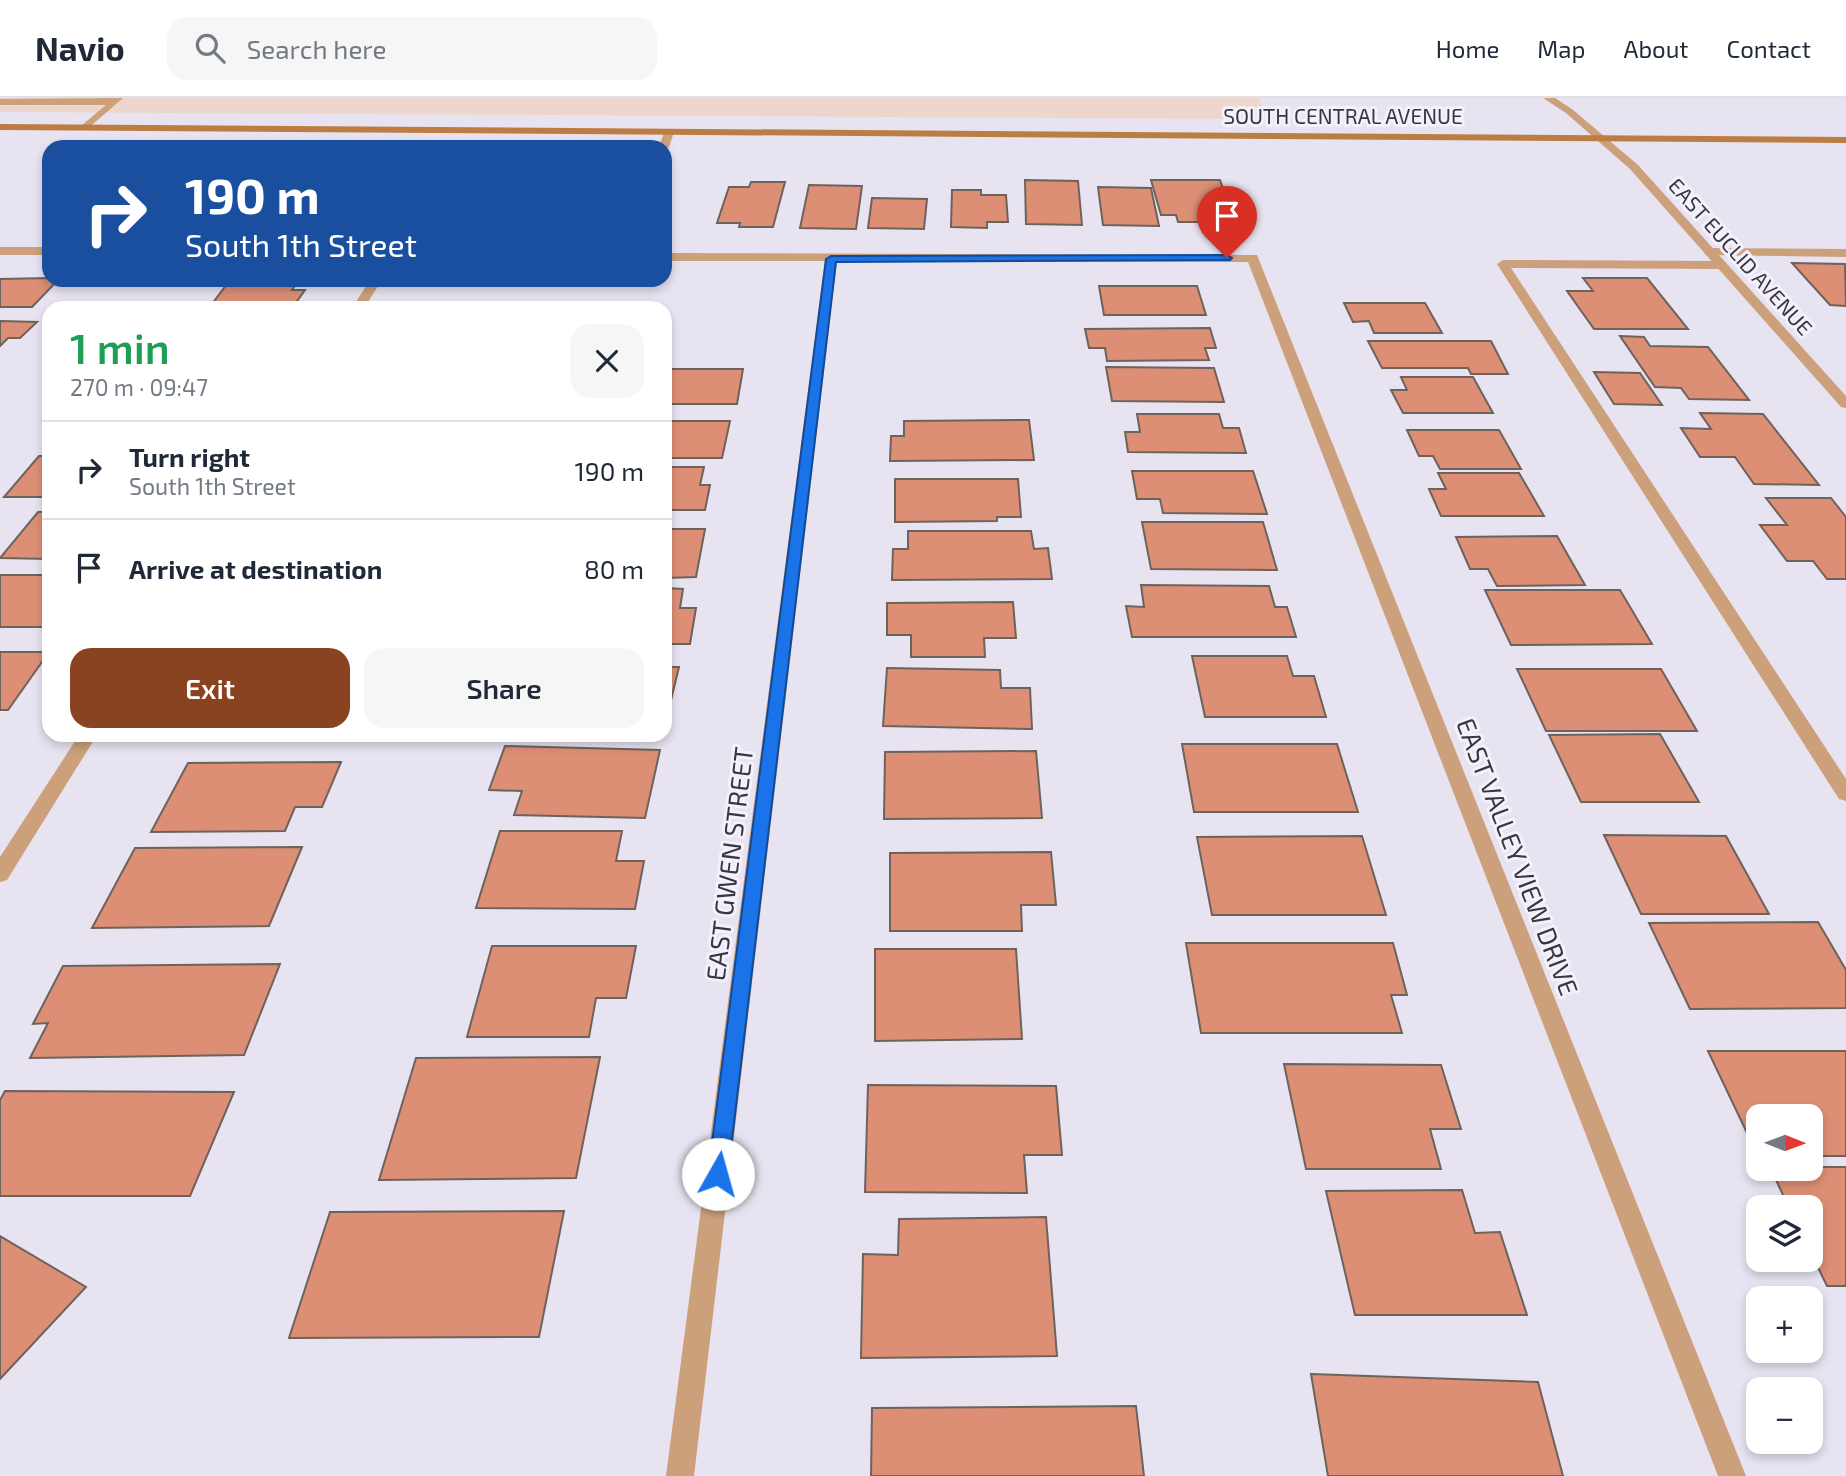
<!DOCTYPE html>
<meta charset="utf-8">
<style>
:root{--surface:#fff;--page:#f6f6f7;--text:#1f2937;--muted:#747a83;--line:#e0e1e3;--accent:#8a4320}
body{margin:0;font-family:"Exo 2",sans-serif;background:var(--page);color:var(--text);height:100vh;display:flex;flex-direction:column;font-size:26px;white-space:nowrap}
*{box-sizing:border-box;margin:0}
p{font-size:23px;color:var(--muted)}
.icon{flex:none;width:38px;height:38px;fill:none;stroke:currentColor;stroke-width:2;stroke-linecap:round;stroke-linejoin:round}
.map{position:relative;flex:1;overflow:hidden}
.drawer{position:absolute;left:42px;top:203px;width:630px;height:441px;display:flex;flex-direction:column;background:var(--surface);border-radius:21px;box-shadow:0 4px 10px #0003}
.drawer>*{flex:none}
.top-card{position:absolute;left:42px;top:42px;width:630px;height:147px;border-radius:21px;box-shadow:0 4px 10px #0003;background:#1a4fa0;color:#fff;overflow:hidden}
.needle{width:46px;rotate:91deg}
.buttons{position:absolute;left:1746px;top:1006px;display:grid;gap:14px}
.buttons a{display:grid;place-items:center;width:77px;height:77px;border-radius:14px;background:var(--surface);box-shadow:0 4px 10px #0003;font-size:35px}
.pin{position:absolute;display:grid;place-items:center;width:60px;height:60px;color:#fff;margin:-72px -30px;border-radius:50% 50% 50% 0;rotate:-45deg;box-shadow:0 0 7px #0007}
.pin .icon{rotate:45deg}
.me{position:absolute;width:77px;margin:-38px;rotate:7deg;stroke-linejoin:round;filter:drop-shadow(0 0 5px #0008)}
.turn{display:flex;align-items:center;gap:24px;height:147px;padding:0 28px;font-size:32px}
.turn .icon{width:91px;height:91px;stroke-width:2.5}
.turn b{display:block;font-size:49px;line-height:60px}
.round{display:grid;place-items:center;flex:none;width:74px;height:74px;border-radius:21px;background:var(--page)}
.overview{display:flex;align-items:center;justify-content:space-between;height:119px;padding:0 28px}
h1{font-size:42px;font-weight:600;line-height:52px;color:#1e9e55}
.primary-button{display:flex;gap:14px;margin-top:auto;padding:14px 28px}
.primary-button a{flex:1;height:80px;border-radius:21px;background:var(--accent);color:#fff;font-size:28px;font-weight:600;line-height:80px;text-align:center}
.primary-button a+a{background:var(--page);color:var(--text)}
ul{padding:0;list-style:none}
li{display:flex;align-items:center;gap:21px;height:98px;padding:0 28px;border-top:2px solid var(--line)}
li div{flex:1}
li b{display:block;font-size:26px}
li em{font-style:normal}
header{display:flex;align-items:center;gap:42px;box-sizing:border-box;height:98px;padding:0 35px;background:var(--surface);border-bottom:2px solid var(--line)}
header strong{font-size:33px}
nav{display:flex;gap:38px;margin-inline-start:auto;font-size:24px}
.search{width:490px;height:63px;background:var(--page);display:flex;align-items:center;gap:18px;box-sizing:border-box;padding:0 24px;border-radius:21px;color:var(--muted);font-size:26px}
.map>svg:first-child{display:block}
</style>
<header>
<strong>Navio</strong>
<div class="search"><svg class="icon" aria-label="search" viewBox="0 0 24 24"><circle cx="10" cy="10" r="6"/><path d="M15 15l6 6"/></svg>Search here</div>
<nav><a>Home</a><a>Map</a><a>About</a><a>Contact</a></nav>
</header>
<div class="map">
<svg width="1846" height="1378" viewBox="0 0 1846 1378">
<rect width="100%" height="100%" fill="#e7e3f0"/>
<polygon fill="#eed6cd" points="0,0 1258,0 1266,15 1264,21 0,14"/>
<g fill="#dd8f75" stroke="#6e625d" stroke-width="2">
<polygon points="1025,82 1078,83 1082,127 1026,126"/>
<polygon points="1151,82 1220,82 1235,124 1178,124 1176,117 1161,117"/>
<polygon points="751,84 785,84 773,129 739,129 740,125 717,125 729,89 749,89"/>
<polygon points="809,87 862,88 856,131 800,130"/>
<polygon points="1098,89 1151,90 1159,128 1103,127"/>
<polygon points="952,92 981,92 981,97 1006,97 1008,124 987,124 987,130 951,129"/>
<polygon points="872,100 927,101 924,131 868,130"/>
<polygon points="1792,165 1845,166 1846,208 1830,207"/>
<polygon points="49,180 58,182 32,209 0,209 0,181"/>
<polygon points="1583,180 1647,180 1688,231 1594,231 1567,193 1593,193"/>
<polygon points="230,182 299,182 292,192 305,192 292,210 209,210"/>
<polygon points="1099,188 1197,188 1206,217 1104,217"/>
<polygon points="1344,205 1425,205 1442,235 1374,235 1369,223 1353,224"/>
<polygon points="0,223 37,224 20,240 8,240 0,248"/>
<polygon points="1210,230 1216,250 1205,250 1209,262 1107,263 1105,250 1089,250 1085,231"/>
<polygon points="1620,238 1644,239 1650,248 1708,249 1749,302 1689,301 1681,290 1655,289"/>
<polygon points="1368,243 1491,243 1508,276 1471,276 1468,270 1382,270"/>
<polygon points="1106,269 1214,270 1224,304 1112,303"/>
<polygon points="665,271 743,271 737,306 665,306"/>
<polygon points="1594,274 1640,275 1662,307 1614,306"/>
<polygon points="1401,279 1473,279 1493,315 1403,315 1391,292 1407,292"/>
<polygon points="1700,315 1763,316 1819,387 1754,386 1735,359 1700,359 1681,330 1711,331"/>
<polygon points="1137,316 1219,316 1223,330 1239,330 1246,355 1128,354 1125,334 1140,334"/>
<polygon points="1029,322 1034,362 890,363 891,338 904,338 904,323"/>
<polygon points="665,323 730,323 722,360 665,360"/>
<polygon points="1407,332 1499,332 1521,371 1440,371 1433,358 1419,358"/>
<polygon points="39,358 49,358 49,399 4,399"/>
<polygon points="665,369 704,369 700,387 710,387 705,412 665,412"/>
<polygon points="1132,373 1253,373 1267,416 1163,415 1160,401 1137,401"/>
<polygon points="1438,375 1519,375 1544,418 1441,418 1429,391 1446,391"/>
<polygon points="895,381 1018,381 1021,419 997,419 997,423 895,424"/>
<polygon points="1766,400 1831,400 1846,419 1846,481 1827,481 1813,463 1787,463 1760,427 1787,427"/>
<polygon points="38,414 49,414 49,461 0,460"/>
<polygon points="1142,424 1263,424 1277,472 1151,471"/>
<polygon points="665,431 705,431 696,479 665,480"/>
<polygon points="908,433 1031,433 1034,451 1048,450 1052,481 892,482 893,451 908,451"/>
<polygon points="1557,438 1585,487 1497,488 1488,471 1470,471 1456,439"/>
<rect x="0" y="477" width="49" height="52"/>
<polygon points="1141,487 1269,488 1275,509 1287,509 1296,539 1132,539 1126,508 1144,509"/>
<polygon points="665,490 683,491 680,510 696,510 690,546 665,546"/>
<polygon points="1485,492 1620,492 1652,546 1511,547"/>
<polygon points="1013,504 1016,540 984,540 985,559 911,559 911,537 887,537 887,505"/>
<polygon points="0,554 49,554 8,612 0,612"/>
<polygon points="1192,558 1287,558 1293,578 1314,578 1326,619 1205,619"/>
<polygon points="665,569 679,569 665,627"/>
<polygon points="887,570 1000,572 1001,590 1030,590 1032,631 883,628"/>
<polygon points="1517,571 1661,571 1697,633 1546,633"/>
<polygon points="1660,636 1699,704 1581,704 1549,637"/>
<polygon points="1182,646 1337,646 1358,714 1194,714"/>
<polygon points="505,648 660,652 645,720 514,717 522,693 489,692"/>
<polygon points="1036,653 1042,720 884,721 885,654"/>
<polygon points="341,664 322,709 295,709 285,733 151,734 188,665"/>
<polygon points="500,733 622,733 616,763 644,763 635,811 476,810"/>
<polygon points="1604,737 1726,738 1769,816 1641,816"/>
<polygon points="1362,738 1386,817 1212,817 1197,739"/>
<polygon points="302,749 269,828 92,830 135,750"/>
<polygon points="1051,754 1056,807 1021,807 1022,833 890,833 890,755"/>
<polygon points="1818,824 1846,872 1846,910 1690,911 1649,825"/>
<polygon points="1186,845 1393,845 1407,897 1391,897 1402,935 1201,935"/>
<polygon points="492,848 636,848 626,900 596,900 589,939 467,939"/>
<polygon points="875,851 1016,851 1022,941 875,943"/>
<polygon points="280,866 244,957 30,960 48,925 33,926 63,868"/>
<polygon points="1708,953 1846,953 1846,1058 1811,1058 1811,1018 1759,1018 1758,1058"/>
<polygon points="600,959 576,1080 379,1082 416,960"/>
<polygon points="1284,966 1441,967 1461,1031 1430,1031 1441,1071 1306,1071"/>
<polygon points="868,987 1056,988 1062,1057 1024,1057 1027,1095 865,1094"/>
<polygon points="5,993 234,994 190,1098 0,1098 0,1002"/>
<polygon points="1811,1069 1846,1069 1846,1188 1827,1188 1811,1155 1811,1110 1789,1110 1771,1071"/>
<polygon points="1462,1092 1475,1135 1500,1134 1527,1217 1355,1217 1326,1093"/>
<polygon points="564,1113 539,1239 289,1240 330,1114"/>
<polygon points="1046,1119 1057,1258 861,1260 863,1156 898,1157 899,1121"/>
<polygon points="0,1138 86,1189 0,1281"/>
<polygon points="1311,1276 1538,1284 1563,1378 1328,1378"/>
<polygon points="1136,1308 1144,1378 871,1378 872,1310"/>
</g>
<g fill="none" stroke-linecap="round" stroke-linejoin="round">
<g fill="#cca07b" fill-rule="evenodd">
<polygon points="123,0 86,32 81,29 82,27 106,7 0,7 0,1"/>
<polygon points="1709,150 1846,151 1846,159 1705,157 1705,151"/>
<polygon points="1503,162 1720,163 1726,167 1720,171 1511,170 1846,681 1846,703 1839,701 1497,166"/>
</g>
<g fill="#cca07b" fill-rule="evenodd">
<polygon points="1543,0 1555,0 1572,11 1638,67 1846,298 1846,310 1841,309 1630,71 1566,15"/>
<polygon points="665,32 674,34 669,49 665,52 665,49 659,49"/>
<rect x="0" y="149" width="49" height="8"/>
<polygon points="665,155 1257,157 1746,1378 1718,1378 1248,164 837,163 694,1378 666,1378 825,163 665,163"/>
<polygon points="370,182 382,182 364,210 352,210"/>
<polygon points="79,637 97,637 7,782 0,784 0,759"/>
</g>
<polygon fill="#bd7c41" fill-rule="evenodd" points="0,26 1846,39 1846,45 0,32"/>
</g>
<polygon fill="#1a73e8" stroke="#114b97" stroke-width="2" points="1227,157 1232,160 1230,162 836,164 728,1076 725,1083 718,1086 711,1083 708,1076 826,161 831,158"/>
<g text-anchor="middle" stroke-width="6" stroke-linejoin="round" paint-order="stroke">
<g font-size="21" fill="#38373c" stroke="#f4f1fd">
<text x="1343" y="26">SOUTH CENTRAL AVENUE</text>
<text transform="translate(1740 159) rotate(48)" y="7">EAST EUCLID AVENUE</text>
</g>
<g font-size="26" fill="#38373c" stroke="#f4f1fd">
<text transform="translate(1517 759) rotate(69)" y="9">EAST VALLEY VIEW DRIVE</text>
<text transform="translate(730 766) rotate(-83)" y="9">EAST GWEN STREET</text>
</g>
</g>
</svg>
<div class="buttons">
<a><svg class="needle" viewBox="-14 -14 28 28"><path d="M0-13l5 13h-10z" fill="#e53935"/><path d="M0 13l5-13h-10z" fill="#747a83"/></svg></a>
<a><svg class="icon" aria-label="layers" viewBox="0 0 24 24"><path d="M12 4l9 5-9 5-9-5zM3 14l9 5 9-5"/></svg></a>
<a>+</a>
<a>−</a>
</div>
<div class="pin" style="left:1227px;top:160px;background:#d93025"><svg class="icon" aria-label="arrive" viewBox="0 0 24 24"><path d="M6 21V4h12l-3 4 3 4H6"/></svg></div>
<svg class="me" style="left:718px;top:1076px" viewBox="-20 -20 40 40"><circle r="19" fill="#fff"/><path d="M0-13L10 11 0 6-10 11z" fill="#1a73e8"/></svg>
<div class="top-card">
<div class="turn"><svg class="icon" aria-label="right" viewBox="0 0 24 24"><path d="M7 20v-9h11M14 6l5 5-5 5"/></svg><div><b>190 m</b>South 1th Street</div></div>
</div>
<section class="drawer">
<div class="overview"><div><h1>1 min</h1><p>270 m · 09:47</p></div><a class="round"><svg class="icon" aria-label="close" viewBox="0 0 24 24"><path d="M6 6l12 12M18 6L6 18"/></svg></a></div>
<ul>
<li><svg class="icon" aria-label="right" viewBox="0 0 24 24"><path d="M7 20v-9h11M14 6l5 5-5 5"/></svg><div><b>Turn right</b><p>South 1th Street</p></div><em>190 m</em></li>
<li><svg class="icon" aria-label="arrive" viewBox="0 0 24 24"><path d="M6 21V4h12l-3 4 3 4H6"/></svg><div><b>Arrive at destination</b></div><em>80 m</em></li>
</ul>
<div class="primary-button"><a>Exit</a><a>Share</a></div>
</section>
</div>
